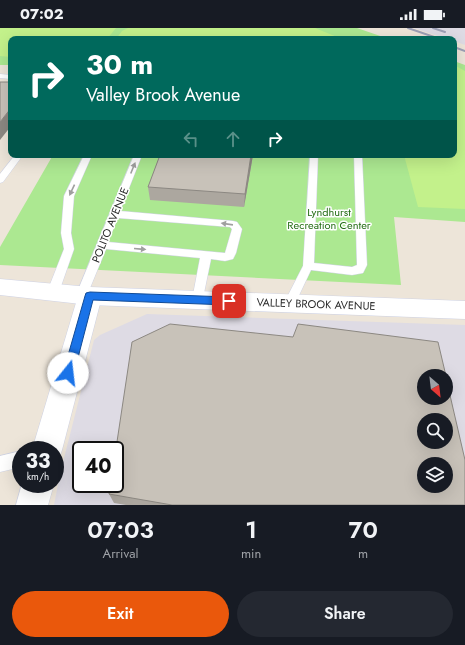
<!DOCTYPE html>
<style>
:root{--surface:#171b24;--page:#242831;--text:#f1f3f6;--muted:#9ea1a6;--accent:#ea580c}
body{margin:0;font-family:Jost,sans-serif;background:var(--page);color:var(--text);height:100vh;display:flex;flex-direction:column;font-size:15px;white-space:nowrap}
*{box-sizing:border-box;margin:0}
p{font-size:13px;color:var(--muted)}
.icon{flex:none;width:22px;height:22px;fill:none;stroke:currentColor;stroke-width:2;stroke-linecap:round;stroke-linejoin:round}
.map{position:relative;height:477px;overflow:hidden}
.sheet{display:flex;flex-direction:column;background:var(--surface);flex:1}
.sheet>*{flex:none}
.hud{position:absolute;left:8px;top:8px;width:449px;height:122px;border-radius:8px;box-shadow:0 4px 16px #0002;background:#00695c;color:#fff;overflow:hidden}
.needle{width:26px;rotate:152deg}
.buttons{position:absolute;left:417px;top:341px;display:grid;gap:8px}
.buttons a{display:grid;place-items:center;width:36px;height:36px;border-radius:50%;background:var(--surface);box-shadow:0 4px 16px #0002;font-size:20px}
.speed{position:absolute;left:12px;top:413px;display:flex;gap:8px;font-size:20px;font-weight:700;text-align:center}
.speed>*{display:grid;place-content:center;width:52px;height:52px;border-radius:50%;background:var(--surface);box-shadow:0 4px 16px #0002;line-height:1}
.speed small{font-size:10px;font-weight:400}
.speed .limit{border:2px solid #111;border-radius:6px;background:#fff;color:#111}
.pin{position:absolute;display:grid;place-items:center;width:34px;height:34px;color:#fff;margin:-17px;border-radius:8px;box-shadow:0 2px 6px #0006}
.me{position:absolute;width:44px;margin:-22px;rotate:16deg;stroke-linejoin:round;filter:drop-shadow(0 0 3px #0008)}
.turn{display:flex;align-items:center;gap:14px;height:84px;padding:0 12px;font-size:18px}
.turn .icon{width:52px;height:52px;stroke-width:2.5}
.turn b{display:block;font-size:28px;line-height:34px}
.lanes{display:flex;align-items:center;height:38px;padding:0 12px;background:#0003;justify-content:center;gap:20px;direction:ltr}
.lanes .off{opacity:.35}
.eta{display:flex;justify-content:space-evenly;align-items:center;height:68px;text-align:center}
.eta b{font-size:24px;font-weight:600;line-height:28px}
.button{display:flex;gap:8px;margin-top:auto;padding:8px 12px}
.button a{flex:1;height:46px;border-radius:24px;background:var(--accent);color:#fff;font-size:16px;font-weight:600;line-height:46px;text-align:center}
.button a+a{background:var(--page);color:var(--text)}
.status{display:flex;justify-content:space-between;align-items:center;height:28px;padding:0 20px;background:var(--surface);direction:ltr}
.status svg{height:11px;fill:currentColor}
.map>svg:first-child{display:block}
</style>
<div class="status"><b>07:02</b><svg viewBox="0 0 49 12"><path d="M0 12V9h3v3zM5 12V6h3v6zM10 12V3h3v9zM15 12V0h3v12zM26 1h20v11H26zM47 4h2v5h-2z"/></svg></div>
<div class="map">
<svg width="465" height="477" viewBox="0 0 465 477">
<rect width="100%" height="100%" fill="#ede5d9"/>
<g fill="#dedbe4" fill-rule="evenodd">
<polygon points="414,0 465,0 465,17 454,13 454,11 447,11"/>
<path d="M147,286L465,297V477H54L60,446L94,312L100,307ZM424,348H446V370H424ZM424,392H446V414H424ZM81,422H115V456H81ZM424,436H446V458H424Z"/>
</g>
<g fill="#ace891">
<polygon points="0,0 357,0 389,11 11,11 11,37 0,37"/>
<polygon points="454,33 465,37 465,194 394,189 401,257 0,237 0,219 53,127 454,127"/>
</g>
<g fill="#c3f18b">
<polygon points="0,0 116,0 107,11 11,11 11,29 0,28"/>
<polygon points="128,0 315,0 342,11 116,11 122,3"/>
<polygon points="454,37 465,43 465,181 418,179 404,127 454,127"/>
</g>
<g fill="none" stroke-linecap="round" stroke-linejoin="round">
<g stroke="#ced2e4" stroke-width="1">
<g id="service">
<polygon points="0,46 11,47 11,51 0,50"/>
<polygon points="15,127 23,127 3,154 0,155 0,146"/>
<polygon points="84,127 92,127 74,168 71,205 74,221 59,264 57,267 53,268 49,267 47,264 64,221 61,205 64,168"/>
<path d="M134,127H142L120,183L233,193L237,194L242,201L236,225L233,231L225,233L211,231L202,275L198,277L194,275L192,272L200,230L106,221L86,270L82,271L78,270L76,267ZM118,190L230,199L232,201L225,225L108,214Z"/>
<polygon points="310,127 318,127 314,235 352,239 357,237 354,127 362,127 367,237 363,245 352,247 311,242 294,278 290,280 286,278 284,275 303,238"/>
<polygon points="21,423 21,439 0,444 0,428"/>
</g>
</g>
<g stroke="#ced2e4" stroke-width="1">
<polygon id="minor" points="0,251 90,259 465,273 465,291 90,277 0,267"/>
</g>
<g stroke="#ced2e4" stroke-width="1">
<g id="tertiary">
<polygon points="90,259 98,262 102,268 62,422 58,433 55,434 55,422 32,422 78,268 82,262"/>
<polygon points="22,456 54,456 48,477 16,477"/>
</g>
</g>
<use href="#service" fill="#fff" fill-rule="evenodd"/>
<use href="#minor" fill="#fff" fill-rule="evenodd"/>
<use href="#tertiary" fill="#fff" fill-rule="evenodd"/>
<g stroke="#9c9fb5" stroke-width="2">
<polyline points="408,0 440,11"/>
<polyline points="433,0 445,4"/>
<polyline points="454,19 465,23"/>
</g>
</g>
<g fill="#aca79f">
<polygon points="160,127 253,127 244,179 150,172 148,159"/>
<polygon points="109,466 465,477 126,477 114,475"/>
</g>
<g fill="#8c8882">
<polygon points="11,80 11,98 0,112 0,94"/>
<polygon points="251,127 253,127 244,179 245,166"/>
</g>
<g fill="#c8c2b9" stroke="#8c8882" fill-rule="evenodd">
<polygon points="0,54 11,54 11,80 0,94"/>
<polygon points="160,127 251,127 245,166 148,159"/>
<path d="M170,296L293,309L298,296L438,314L446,348H424V370H446V350L465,432V477H172L109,466L111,456H115V427L132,314ZM424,392H446V414H424ZM424,436H446V458H424Z"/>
</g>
<defs><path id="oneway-solid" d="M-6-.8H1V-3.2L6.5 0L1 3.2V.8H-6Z"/></defs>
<g fill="#9f9f9f">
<use href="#oneway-solid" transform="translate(133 140) rotate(-68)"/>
<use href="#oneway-solid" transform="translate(72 162) rotate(115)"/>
<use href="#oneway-solid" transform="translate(227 196) rotate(-172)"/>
<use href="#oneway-solid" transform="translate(140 221) rotate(5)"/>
</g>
<polygon fill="#1a73e8" stroke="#114b97" points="90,264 229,269 232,270 234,273 232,276 229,277 93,272 74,345 72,348 68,350 65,348 63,345 85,268 86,265"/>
<g text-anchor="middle" stroke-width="3" stroke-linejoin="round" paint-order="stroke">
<g font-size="11" fill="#236c13" stroke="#fff">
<text x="329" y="188">Lyndhurst<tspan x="329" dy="13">Recreation Center</tspan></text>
</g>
<g font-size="11" fill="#292929" stroke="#fff">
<text transform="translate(110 197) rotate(-68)" y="4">POLITO AVENUE</text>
<text transform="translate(316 276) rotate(2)" y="4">VALLEY BROOK AVENUE</text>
</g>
</g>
</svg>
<div class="buttons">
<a><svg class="needle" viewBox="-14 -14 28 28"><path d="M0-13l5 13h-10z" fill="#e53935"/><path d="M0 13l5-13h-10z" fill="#9ea1a6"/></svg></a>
<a><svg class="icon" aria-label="search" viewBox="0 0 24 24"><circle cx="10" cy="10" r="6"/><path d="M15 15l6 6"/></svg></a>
<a><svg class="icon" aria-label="layers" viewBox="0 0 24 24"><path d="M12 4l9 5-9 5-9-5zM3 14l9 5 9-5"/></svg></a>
</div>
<div class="speed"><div>33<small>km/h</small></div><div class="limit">40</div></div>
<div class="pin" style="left:229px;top:273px;background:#d93025"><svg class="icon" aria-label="arrive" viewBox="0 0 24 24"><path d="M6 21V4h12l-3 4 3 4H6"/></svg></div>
<svg class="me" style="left:68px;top:345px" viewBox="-20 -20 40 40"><circle r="19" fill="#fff"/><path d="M0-13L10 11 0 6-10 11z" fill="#1a73e8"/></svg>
<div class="hud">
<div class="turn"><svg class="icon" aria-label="right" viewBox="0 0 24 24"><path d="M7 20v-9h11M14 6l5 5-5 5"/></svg><div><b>30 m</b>Valley Brook Avenue</div></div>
<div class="lanes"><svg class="icon off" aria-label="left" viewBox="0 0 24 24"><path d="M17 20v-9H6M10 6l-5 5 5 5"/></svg><svg class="icon off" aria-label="ahead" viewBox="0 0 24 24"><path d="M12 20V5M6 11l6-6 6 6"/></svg><svg class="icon" aria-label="right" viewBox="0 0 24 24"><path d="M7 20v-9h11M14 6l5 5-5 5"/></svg></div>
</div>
</div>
<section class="sheet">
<div class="eta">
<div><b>07:03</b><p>Arrival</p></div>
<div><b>1</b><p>min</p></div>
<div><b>70</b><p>m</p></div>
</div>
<div class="button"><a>Exit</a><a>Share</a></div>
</section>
